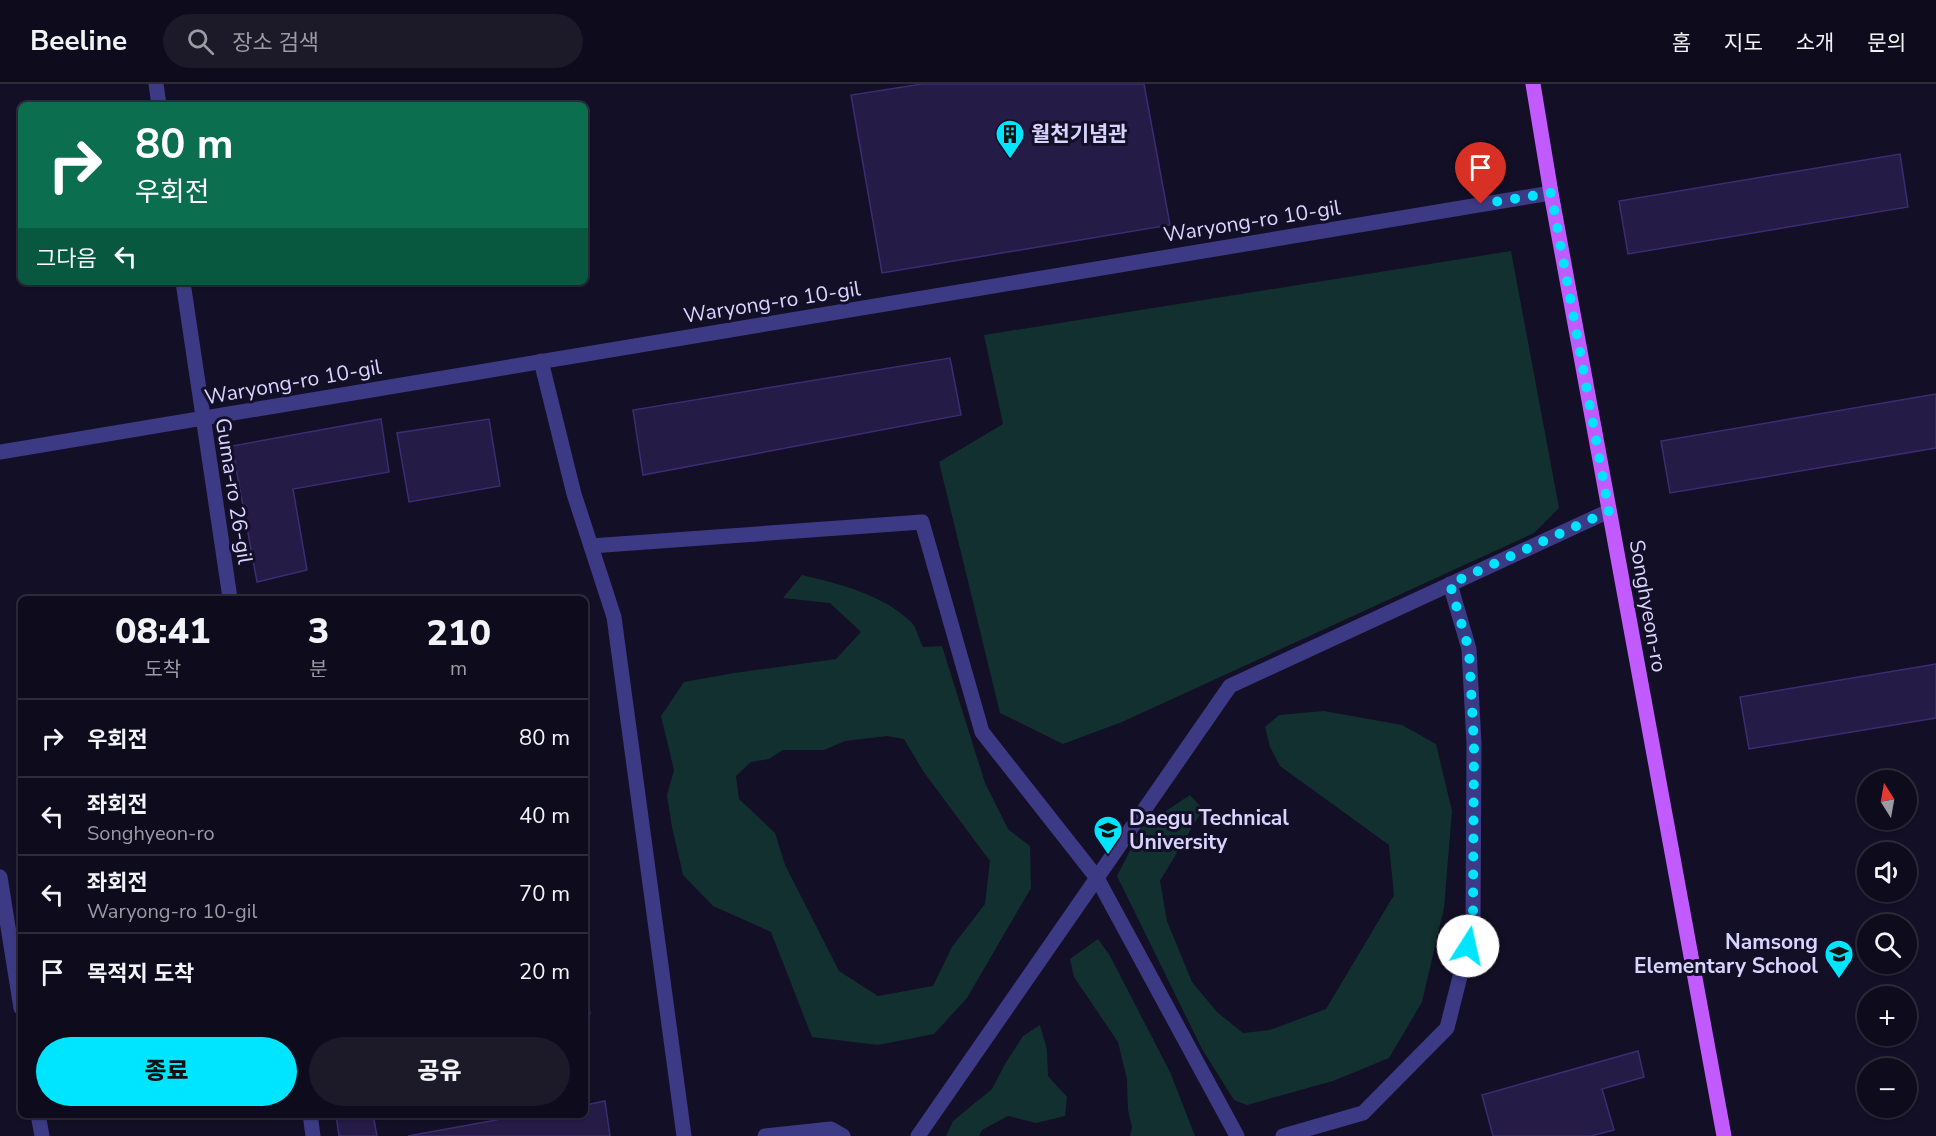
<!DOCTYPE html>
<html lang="ko">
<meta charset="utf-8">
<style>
:root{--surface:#0e0b1c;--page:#1c1929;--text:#f1f3f6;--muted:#9b9ba3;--line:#2e2b3b;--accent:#00e5ff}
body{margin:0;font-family:"Nunito Sans","Noto Sans KR",sans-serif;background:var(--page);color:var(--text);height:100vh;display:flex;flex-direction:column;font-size:22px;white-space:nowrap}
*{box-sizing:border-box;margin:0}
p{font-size:20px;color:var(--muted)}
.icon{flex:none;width:33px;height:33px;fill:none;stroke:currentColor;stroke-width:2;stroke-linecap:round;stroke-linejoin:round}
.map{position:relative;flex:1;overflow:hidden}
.side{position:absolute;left:18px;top:512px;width:570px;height:522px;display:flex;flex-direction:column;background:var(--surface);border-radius:9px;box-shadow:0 2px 4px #0004,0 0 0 2px var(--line)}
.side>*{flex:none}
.top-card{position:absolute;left:18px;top:18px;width:570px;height:183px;border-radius:9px;box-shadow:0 2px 4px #0004,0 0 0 2px var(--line);background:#0b6e4f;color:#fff;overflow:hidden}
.needle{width:39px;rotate:349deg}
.tools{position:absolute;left:1857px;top:686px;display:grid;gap:12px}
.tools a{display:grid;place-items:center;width:60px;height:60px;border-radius:50%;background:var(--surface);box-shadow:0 2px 4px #0004,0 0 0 2px var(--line);font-size:30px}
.pin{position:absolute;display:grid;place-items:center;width:51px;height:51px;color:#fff;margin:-62px -26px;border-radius:50% 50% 50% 0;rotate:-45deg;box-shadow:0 0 6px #0007}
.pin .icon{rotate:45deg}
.me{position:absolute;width:66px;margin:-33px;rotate:10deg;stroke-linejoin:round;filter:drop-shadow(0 0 4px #0008)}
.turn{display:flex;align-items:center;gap:21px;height:126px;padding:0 18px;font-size:27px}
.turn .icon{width:78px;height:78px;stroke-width:2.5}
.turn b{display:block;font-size:42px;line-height:51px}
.then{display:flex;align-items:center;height:57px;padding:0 18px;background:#0003;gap:12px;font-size:22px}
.eta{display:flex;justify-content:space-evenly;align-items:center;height:102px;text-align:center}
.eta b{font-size:36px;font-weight:800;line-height:42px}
.button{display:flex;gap:12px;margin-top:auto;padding:12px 18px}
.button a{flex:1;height:69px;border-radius:36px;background:var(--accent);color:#111;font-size:24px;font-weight:800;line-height:69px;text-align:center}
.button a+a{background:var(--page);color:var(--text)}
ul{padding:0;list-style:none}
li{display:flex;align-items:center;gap:18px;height:78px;padding:0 18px;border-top:2px solid var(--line)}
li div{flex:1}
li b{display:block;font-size:22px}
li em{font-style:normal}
header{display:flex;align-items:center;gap:36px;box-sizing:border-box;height:84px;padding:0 30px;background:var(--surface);border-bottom:2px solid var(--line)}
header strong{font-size:28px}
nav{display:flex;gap:33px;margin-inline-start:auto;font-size:21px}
.search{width:420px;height:54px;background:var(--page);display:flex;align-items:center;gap:15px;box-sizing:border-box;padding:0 21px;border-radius:33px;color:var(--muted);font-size:22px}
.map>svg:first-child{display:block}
</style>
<header>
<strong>Beeline</strong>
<div class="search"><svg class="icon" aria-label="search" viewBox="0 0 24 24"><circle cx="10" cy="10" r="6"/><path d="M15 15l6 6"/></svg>장소 검색</div>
<nav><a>홈</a><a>지도</a><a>소개</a><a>문의</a></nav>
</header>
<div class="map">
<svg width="1936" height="1052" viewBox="0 0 1936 1052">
<rect width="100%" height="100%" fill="#130f26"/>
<g fill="#12302f" fill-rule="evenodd">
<polygon points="1511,167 1559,424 1534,449 1122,638 1063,660 1000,629 939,378 1003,340 984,251"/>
<path d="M802,491C840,500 882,510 911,538C917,544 919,556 923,563L942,562L985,699L1008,745L1030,762L1031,804L967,914L934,950L878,961L812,953L771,848L713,822L683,791L672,743L667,711L674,686L661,632L684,598L734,589L836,575L861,548L830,519L783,514ZM887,652L904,655L923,687L990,777L985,820L952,863L933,902L878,912L839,887L785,781L775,749L739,715L736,692L751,678L769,675L783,666H824L845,657Z"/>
<polygon points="1324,627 1402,641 1436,660 1452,727 1444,824 1422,918 1389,974 1333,997 1247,1021 1234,1016 1202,965 1117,792 1142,743 1190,711 1203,725 1160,797 1167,837 1192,898 1217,928 1243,949 1270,946 1326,925 1394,811 1389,761 1280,682 1270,663 1265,643 1279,631"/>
<polygon points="1098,855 1110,872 1170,988 1195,1052 1130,1052 1132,1043 1128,1026 1127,995 1118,958 1074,893 1070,875"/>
<polygon points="1040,941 1047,966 1048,992 1067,1013 1065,1032 1036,1039 1008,1032 982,1046 979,1052 946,1052 953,1037 992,1005 1005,980 1023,952"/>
</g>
<g fill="#241b47" stroke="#3b2d73" stroke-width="1.5">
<polygon points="922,0 1144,0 1170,141 882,189 851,11"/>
<polygon points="1900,70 1908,123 1628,170 1619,117"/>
<polygon points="950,274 961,331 643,391 633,326"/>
<polygon points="1936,310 1936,364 1670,409 1661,357"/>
<polygon points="381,335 389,388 293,405 307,486 257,498 232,362"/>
<polygon points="489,335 500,402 409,418 397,349"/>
<polygon points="1936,580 1936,634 1749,665 1740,613"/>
<polygon points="585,897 590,930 585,931"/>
<polygon points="1638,967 1644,993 1602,1005 1614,1046 1591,1052 1493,1052 1482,1011"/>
<polygon points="605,1017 610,1052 408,1052 530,1030 585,1030 585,1021"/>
<polygon points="336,1030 373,1030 377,1052 339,1052"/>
</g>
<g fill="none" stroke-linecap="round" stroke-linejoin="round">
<g stroke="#3d3a85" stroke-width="15">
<polyline points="156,0 159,21"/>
<polyline points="183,198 230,514"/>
<polyline points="541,277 574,410 614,533 684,1052"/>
<polyline points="0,368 1551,109"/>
<polyline points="591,462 922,438 982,648 1097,794 1237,1052"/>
<polyline points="0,793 21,924"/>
<polyline points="38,1030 42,1052"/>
<polyline points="310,1030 313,1052"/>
<polyline points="765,1052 831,1045 843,1052"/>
<polyline points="918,1052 1230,602 1609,427"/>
<polyline points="1283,1052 1363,1029 1447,944 1473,841 1474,660 1469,565 1450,500"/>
</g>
<polyline stroke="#c25bff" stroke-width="15" points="1533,0 1551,109 1724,1052"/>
</g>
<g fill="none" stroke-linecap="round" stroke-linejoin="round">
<polyline stroke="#00e5ff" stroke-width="10" stroke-dasharray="0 18" points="1468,862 1473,841 1474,660 1469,566 1450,500 1609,427 1551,109 1481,120"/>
</g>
<defs>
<g id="building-pin" transform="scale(1.5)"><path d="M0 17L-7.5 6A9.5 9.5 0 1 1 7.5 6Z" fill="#00e5ff" stroke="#130f26"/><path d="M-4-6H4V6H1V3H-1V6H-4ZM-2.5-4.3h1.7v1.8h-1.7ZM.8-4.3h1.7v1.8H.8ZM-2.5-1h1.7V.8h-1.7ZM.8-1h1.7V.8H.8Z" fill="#111"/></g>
<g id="university-pin" transform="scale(1.5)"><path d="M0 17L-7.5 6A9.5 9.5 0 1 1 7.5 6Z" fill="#00e5ff" stroke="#130f26"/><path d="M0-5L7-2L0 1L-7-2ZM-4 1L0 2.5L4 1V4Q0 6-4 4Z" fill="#111"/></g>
<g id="school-pin" transform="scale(1.5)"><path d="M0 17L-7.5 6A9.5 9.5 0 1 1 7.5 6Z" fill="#00e5ff" stroke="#130f26"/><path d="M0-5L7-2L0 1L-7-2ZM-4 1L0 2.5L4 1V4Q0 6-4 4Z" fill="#111"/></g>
</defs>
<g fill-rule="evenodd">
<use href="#building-pin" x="1010" y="50"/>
<use href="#university-pin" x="1108" y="746"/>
<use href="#school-pin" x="1839" y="870"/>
</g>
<g text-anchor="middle" stroke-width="6" stroke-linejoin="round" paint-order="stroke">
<g font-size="21" font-weight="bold" fill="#d9d4ff" stroke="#130f26" text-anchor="start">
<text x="1031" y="57">월천기념관</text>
<text x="1129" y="741">Daegu Technical<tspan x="1129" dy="24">University</tspan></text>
<text x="1818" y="865" text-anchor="end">Namsong<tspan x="1818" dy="24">Elementary School</tspan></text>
</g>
<g font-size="21" fill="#d9d4ff" stroke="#130f26">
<text transform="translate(1252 137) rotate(-9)" y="7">Waryong-ro 10-gil</text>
<text transform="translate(772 218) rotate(-9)" y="7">Waryong-ro 10-gil</text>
<text transform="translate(293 298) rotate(-10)" y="7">Waryong-ro 10-gil</text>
<text transform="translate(234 407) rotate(81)" y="7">Guma-ro 26-gil</text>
<text transform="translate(1648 522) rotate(80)" y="7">Songhyeon-ro</text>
</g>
</g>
</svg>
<div class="tools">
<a><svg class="needle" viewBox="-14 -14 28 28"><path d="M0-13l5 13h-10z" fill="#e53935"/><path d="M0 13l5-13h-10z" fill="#9b9ba3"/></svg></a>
<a><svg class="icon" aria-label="sound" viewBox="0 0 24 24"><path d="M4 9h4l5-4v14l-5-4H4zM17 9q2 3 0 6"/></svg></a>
<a><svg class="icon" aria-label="search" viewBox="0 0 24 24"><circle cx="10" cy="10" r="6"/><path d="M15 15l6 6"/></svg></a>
<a>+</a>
<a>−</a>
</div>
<div class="pin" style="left:1481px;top:120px;background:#d93025"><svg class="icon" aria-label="arrive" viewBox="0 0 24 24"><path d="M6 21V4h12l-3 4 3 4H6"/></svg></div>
<svg class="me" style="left:1468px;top:862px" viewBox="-20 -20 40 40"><circle r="19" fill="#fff"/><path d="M0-13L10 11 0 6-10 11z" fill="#00e5ff"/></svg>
<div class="top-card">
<div class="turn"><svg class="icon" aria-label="right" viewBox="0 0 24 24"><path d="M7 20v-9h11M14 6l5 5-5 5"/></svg><div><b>80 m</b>우회전</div></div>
<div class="then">그다음<svg class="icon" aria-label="left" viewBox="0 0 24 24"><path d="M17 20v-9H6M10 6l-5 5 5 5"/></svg></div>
</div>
<section class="side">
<div class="eta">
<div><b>08:41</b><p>도착</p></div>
<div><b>3</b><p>분</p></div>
<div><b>210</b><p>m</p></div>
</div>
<ul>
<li><svg class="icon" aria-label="right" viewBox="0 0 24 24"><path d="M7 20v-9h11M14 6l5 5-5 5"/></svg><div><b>우회전</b></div><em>80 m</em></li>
<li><svg class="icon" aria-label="left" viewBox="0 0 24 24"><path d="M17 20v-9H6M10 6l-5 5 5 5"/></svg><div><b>좌회전</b><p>Songhyeon-ro</p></div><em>40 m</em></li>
<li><svg class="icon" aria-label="left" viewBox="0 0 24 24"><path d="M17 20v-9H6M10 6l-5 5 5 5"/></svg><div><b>좌회전</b><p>Waryong-ro 10-gil</p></div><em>70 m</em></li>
<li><svg class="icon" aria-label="arrive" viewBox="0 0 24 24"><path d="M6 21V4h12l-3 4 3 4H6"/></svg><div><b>목적지 도착</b></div><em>20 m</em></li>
</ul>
<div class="button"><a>종료</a><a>공유</a></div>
</section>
</div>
